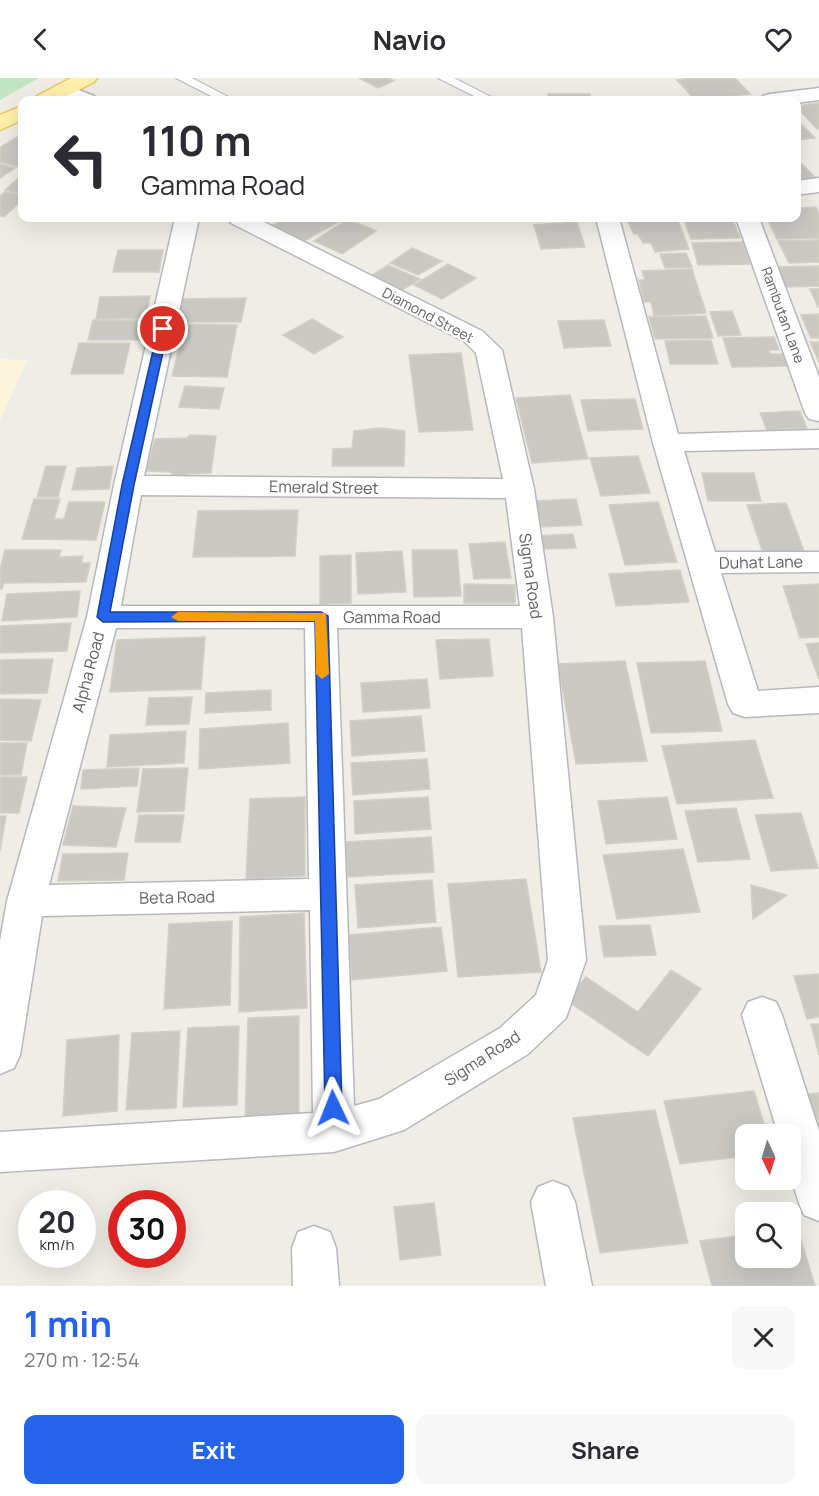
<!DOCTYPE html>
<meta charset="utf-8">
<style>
:root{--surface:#fff;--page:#f7f7f7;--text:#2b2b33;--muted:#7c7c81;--accent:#2563eb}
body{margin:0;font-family:Manrope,sans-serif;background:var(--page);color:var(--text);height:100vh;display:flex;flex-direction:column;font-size:22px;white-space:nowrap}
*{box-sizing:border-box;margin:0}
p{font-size:20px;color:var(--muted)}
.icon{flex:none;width:33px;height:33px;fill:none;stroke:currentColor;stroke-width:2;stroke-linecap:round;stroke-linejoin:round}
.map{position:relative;height:1208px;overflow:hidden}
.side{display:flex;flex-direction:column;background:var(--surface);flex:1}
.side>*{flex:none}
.banner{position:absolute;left:18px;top:18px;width:783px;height:126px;border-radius:12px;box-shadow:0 6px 24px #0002;background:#fff;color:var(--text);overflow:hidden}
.needle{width:39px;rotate:176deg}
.controls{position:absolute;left:735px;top:1046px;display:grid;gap:12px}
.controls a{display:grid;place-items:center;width:66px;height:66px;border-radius:12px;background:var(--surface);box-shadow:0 6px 24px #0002;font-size:30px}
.speed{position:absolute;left:18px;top:1112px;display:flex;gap:12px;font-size:30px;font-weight:700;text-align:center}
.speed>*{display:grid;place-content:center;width:78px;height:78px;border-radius:50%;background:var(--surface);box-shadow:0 6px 24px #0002;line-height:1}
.speed small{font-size:15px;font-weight:400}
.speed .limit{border:9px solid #d22;background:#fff;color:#111}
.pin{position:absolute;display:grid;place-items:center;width:51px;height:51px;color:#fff;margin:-26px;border:3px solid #fff;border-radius:50%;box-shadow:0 2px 6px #0007}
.me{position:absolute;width:66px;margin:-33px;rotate:358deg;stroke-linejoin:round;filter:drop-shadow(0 0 4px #0008)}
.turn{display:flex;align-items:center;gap:21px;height:126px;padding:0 24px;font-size:27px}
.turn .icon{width:78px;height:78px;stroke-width:2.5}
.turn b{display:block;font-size:42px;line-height:51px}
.round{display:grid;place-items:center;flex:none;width:63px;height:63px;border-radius:12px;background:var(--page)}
.headline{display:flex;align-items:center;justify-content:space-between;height:102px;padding:0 24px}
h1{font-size:36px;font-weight:700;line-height:45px;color:var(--accent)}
.action{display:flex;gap:12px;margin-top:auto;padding:12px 24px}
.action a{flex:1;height:69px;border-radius:12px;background:var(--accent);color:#fff;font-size:24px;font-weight:700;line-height:69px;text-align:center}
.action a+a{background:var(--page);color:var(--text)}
header{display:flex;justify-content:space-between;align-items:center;height:78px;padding:0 24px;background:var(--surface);font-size:27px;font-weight:700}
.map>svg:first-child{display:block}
</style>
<header><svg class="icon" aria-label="back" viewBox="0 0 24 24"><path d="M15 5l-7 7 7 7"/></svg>Navio<svg class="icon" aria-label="heart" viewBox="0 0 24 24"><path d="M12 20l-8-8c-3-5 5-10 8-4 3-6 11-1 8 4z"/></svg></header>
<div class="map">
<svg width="819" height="1208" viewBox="0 0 819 1208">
<rect width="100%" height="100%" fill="#efede5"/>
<polygon fill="#fdf5dc" points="0,281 27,282 0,343"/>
<polygon fill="#c3e6c2" points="0,0 39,0 0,22"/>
<g fill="#cac8c3" stroke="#d4cfc4" stroke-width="1.5">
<polygon points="359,0 389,0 394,3 378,10"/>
<polygon points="691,0 735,0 750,16 695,22 677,2"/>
<polygon points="548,16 590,16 592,22 549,22"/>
<polygon points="819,25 819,51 817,51 796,28"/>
<polygon points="796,41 815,60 796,62"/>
<polygon points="19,58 22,59 22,90 0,84 0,69"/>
<polygon points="796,80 815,99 797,103"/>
<polygon points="0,86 15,90 0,100"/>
<polygon points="22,97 22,116 5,112"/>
<polygon points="5,114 22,117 22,122 4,139 0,138 0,118"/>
<polygon points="816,129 819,136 819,160 777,161 767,140 796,140 796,130"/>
<polygon points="287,140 346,140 304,163 273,147"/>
<polygon points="677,140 689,171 655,174 651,165 643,165 638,156 634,156 627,142"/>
<polygon points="732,140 740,160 691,161 684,142"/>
<polygon points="348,141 376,153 342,176 314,163"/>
<polygon points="577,144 585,169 541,171 534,147"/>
<polygon points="819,162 819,184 789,185 778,163"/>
<polygon points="743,164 750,186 698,187 692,165"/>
<polygon points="412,170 442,183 418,197 390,185"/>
<polygon points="118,172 163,172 159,194 113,194"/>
<polygon points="686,175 692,189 665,190 660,176"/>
<polygon points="448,186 476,200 442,221 414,207"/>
<polygon points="388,187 420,201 402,212 371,198"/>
<polygon points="819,188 819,208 783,209 775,189"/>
<polygon points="692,191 706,235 654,238 651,224 644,224 639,202 645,202 642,193"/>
<polygon points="810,211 819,211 819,229 818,229"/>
<polygon points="150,218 146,240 96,241 100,219"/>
<polygon points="246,220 241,244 175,244 178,221"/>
<polygon points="732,233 741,257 718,258 710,234"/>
<polygon points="819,236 819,260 811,260 801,237"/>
<polygon points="706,238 713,260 655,261 649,239"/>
<polygon points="312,241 343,259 314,276 283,257"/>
<polygon points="93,242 146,242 141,262 88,262"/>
<polygon points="604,242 611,268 564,270 558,243"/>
<polygon points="185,246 237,247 227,299 172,298"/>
<polygon points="774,259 779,272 769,272 770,276 783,276 787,288 732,289 723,260"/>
<polygon points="711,262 718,286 670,286 665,263"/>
<polygon points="810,264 819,264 819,284"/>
<polygon points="79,265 130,265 123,296 71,296"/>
<polygon points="461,275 473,352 419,354 409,277"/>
<polygon points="185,308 224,310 219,331 179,329"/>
<polygon points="570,317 588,381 532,385 516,320"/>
<polygon points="635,321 643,351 588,353 581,322"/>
<polygon points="800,333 807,350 767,352 760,335"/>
<polygon points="380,350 405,353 404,388 332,388 333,371 352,370 354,353"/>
<polygon points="190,357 216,358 211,395 186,396 183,400 173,399 171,394 146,393 155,361 187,360"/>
<polygon points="638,378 650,415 601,418 590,380"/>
<polygon points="46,388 66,388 58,419 37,419"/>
<polygon points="113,388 109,411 72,412 77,390"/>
<polygon points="702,395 754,395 761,423 708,423"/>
<polygon points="34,421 60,421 54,441 64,441 69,424 105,424 96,462 22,461"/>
<polygon points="576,421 582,447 541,449 536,423"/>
<polygon points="658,424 677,484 625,487 609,427"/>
<polygon points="786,425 804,473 763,475 747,427"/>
<polygon points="298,432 295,478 193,479 198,433"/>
<polygon points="573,456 576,470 539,471 536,458"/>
<polygon points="505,464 511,500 474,501 469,466"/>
<polygon points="5,472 61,472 59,479 83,478 81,485 90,485 86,504 4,505 2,511 0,511 0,491"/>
<polygon points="412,472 457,472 461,518 414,519"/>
<polygon points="402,473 406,514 358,516 356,475"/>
<polygon points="351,477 351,525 320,526 320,478"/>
<polygon points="680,492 689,524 616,528 609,496"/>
<polygon points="464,506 515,507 515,525 464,525"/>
<polygon points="819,506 819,559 800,560 783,508"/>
<polygon points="80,513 77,539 2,543 7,516"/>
<polygon points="71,545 67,573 0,575 0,548"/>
<polygon points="205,559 201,611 110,614 117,562"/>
<polygon points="489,561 493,598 440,601 436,562"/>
<polygon points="819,565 819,601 806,566"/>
<polygon points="53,581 47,615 0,616 0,582"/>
<polygon points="625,583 647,683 576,686 558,586"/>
<polygon points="705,583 722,653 651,655 637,585"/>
<polygon points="427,601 430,630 363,634 361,605"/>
<polygon points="271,612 271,632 205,635 206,615"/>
<polygon points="192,619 189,646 146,647 149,620"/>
<polygon points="0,621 41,622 31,663 0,662"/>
<polygon points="421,638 425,673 352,678 350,643"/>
<polygon points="288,645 290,685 199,691 200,651"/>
<polygon points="186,653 184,685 107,689 110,657"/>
<polygon points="755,662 773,720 677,726 662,668"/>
<polygon points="0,665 27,665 21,697 0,697"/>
<polygon points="427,681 430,711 353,717 351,685"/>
<polygon points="139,690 137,708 81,711 83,692"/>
<polygon points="188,690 184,733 137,734 143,691"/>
<polygon points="0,699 27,699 19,735 0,735"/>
<polygon points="305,719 305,798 246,801 250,721"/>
<polygon points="428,719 431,751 355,756 354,723"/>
<polygon points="667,719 677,761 606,766 598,723"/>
<polygon points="73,728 126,730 116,769 63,767"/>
<polygon points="736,730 750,781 698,784 685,733"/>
<polygon points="801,735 818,790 771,793 755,737"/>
<polygon points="139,737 184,737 180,764 135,764"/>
<polygon points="0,738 6,738 0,773"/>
<polygon points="431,759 434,794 348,799 346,764"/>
<polygon points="683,771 700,834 617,841 603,777"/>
<polygon points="128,775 124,802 58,803 63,776"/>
<polygon points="526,801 541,894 458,899 448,806"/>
<polygon points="432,802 436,844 358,850 355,807"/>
<polygon points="751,807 787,817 753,841"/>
<polygon points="304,835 307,930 239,934 240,839"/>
<polygon points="232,843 230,927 164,931 169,846"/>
<polygon points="650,847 656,877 604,879 599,848"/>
<polygon points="441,849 447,893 352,902 349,857"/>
<polygon points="671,892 701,911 648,978 566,922 586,899 638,934"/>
<polygon points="819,896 819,939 807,941 794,898"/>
<polygon points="299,938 299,1045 245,1047 248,940"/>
<polygon points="811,946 819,946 819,977"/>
<polygon points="239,948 237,1027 183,1029 188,950"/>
<polygon points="180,953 176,1030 126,1032 132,955"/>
<polygon points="119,957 117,1033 63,1038 67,962"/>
<polygon points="754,1013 767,1056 746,1056 746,1078 680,1086 664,1023"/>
<polygon points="819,1015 819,1054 807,1016"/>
<polygon points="655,1032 688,1165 600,1175 573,1040"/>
<polygon points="434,1125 441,1177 400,1182 394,1129"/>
<polygon points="797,1149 815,1208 712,1208 700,1163 746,1157 746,1179 790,1179 790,1150"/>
</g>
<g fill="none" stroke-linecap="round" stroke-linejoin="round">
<g stroke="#b6b8bc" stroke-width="2">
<g id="service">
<polygon points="176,0 192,0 234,22 219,22"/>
<polygon points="438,0 454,0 497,22 482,22"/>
</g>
</g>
<g stroke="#b6b8bc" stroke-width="3">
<g id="minor">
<path d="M63,6L94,18L98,22C83,23 62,25 53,12L56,8Z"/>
<polygon points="819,10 819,22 796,25 796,22 759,22 763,18 770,16"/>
<polygon points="819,100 819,114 796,117 796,103"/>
<path d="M175,140H199L144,398L503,401L476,275L464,263L231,145L228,140H256L482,253L502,272L534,411L553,539L586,882L566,940L528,976L404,1052L334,1074L0,1094V1054L313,1035L310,832L42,838L20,977L14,990L0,996V863L7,823L87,539L114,407ZM141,417L506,420L520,528H121ZM116,550H305L309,801L49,807ZM337,550H522L548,882L536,917L500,950L379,1021L354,1028Z"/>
<polygon points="596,140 619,140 678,356 819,352 819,370 684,373 715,474 819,474 819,494 721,495 758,613 819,609 819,635 745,639 733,635 728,626 653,365"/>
<polygon points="736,140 759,140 819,299 819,343 809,341 805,335"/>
<path d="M762,919L776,924L782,937L819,1053V1143L804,1137C790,1105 790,1090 790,1056H778L742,937L748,924Z"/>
<polygon points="553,1103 568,1109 575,1124 592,1208 546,1208 531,1124 538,1109"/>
<polygon points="314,1148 330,1154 336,1170 339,1208 293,1208 292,1170 298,1154"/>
</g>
</g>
<g stroke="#f0c55e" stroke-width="3">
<g id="primary">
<polygon points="71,0 97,0 94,4 59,22 33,22 37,18"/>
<polygon points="22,28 22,42 0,52 0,37"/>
</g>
</g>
<use href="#service" fill="#fff" fill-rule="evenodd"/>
<use href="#minor" fill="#fff" fill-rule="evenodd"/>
<use href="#primary" fill="#fef0ac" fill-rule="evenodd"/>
</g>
<polygon fill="#2563eb" stroke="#184099" stroke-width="1.5" points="163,248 168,251 134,407 110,534 321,534 328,538 342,1030 339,1035 333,1038 327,1035 325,1030 315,543 103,544 97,539 122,407 158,251"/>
<polygon fill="#f59e0b" points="178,534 326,535 329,596 322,601 316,596 315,543 178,543 171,539"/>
<g text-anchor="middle" stroke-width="4.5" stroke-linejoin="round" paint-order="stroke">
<g font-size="14" fill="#5d6166" stroke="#fff">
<text transform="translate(428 237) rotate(28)" y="5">Diamond Street</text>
<text transform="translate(783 237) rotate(70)" y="5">Rambutan Lane</text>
</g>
<g font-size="16" fill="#5d6166" stroke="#fff">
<text transform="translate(324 409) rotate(1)" y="6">Emerald Street</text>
<text transform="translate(761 484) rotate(-1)" y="6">Duhat Lane</text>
<text transform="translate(531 498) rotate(82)" y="6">Sigma Road</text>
<text x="392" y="545">Gamma Road</text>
<text transform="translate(88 594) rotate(-75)" y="6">Alpha Road</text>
<text transform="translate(177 819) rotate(-1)" y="6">Beta Road</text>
<text transform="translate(482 980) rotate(-33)" y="6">Sigma Road</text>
</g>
</g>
</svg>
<div class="controls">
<a><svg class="needle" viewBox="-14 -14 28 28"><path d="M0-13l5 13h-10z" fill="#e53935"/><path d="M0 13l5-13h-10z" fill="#7c7c81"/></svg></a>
<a><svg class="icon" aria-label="search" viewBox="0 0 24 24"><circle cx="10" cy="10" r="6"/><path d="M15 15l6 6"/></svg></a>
</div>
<div class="speed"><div>20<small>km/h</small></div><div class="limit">30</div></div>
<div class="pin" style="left:163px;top:251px;background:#d93025"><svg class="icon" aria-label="arrive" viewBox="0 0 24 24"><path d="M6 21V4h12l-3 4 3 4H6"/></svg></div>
<svg class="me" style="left:333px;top:1030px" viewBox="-20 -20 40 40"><path d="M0-17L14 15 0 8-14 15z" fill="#2563eb" stroke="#fff" stroke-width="4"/></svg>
<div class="banner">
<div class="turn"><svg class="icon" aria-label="left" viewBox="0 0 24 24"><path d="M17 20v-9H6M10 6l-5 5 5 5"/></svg><div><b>110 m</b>Gamma Road</div></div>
</div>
</div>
<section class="side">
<div class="headline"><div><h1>1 min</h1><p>270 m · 12:54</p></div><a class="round"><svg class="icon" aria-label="close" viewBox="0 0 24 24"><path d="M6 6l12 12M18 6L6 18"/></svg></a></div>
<div class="action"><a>Exit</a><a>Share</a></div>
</section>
